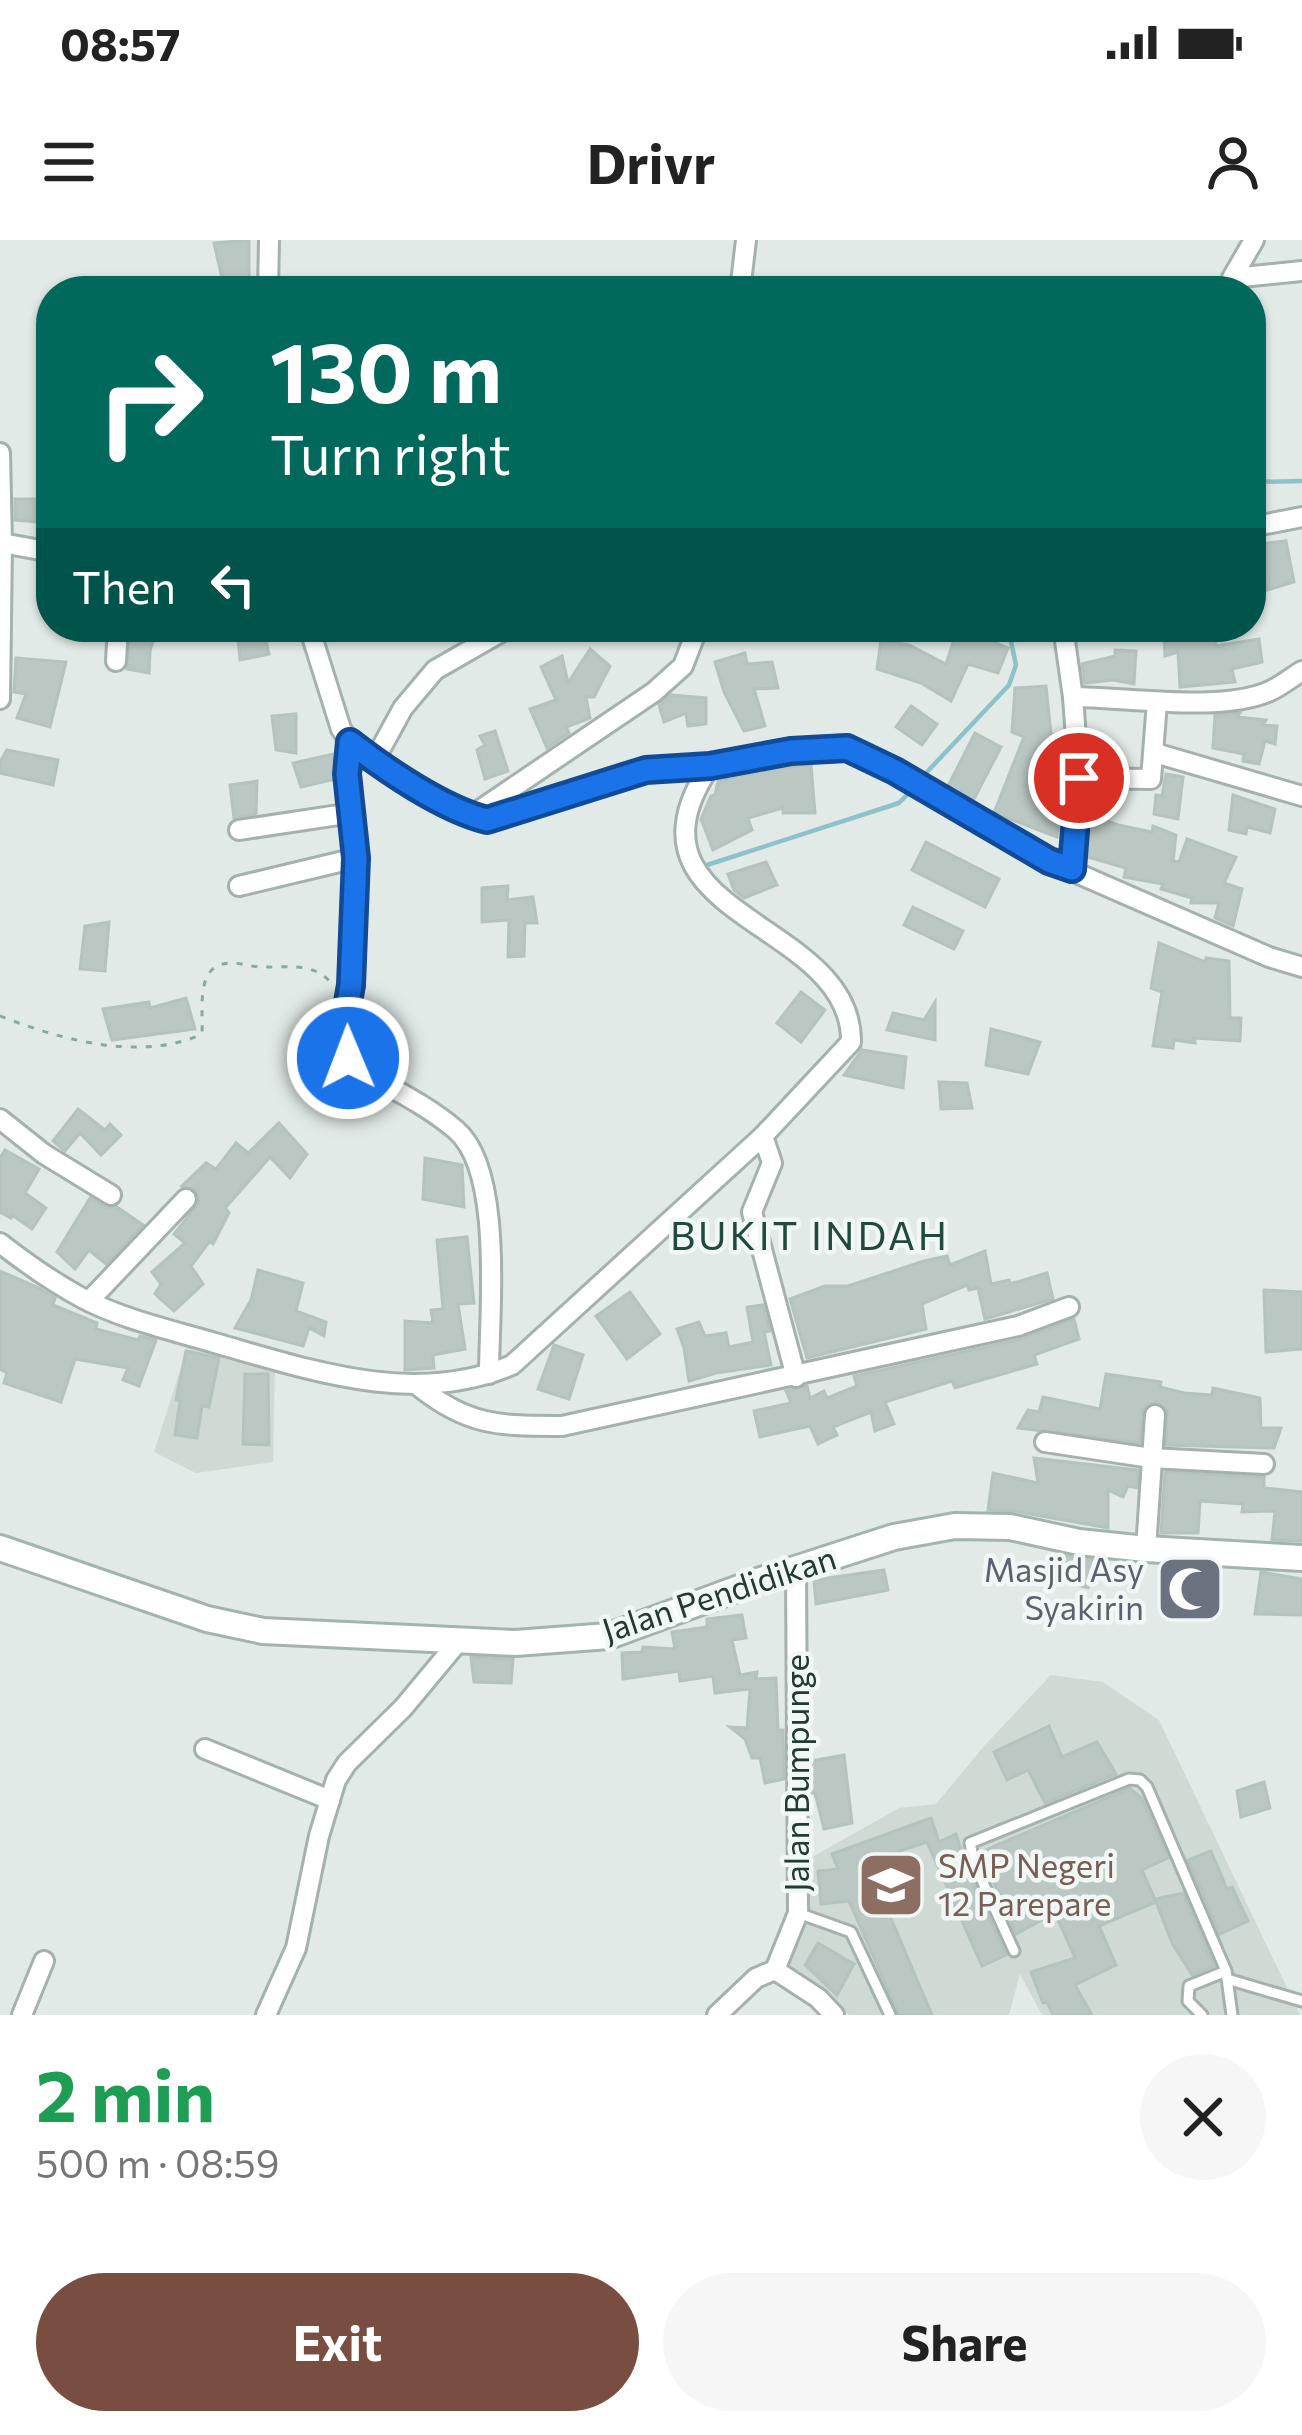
<!DOCTYPE html>
<meta charset="utf-8">
<style>
:root{--surface:#fff;--page:#f6f6f6;--text:#222;--muted:#767676;--accent:#794d40}
body{margin:0;font-family:Commissioner,sans-serif;background:var(--page);color:var(--text);height:100vh;display:flex;flex-direction:column;font-size:45px;white-space:nowrap}
*{box-sizing:border-box;margin:0}
p{font-size:39px;color:var(--muted)}
.icon{flex:none;width:66px;height:66px;fill:none;stroke:currentColor;stroke-width:2;stroke-linecap:round;stroke-linejoin:round}
.map{position:relative;height:1775px;overflow:hidden}
.sheet{display:flex;flex-direction:column;background:var(--surface);flex:1}
.sheet>*{flex:none}
.hud{position:absolute;left:36px;top:36px;width:1230px;height:366px;border-radius:48px;box-shadow:0 3px 9px #0004;background:#00695c;color:#fff;overflow:hidden}
.pin{position:absolute;display:grid;place-items:center;width:102px;height:102px;color:#fff;margin:-51px;border:6px solid #fff;border-radius:50%;box-shadow:0 3px 12px #0007}
.me{position:absolute;width:132px;margin:-66px;rotate:359deg;stroke-linejoin:round;filter:drop-shadow(0 0 9px #0008)}
.turn{display:flex;align-items:center;gap:42px;height:252px;padding:0 36px;font-size:54px}
.turn .icon{width:156px;height:156px;stroke-width:2.5}
.turn b{display:block;font-size:84px;line-height:102px}
.then{display:flex;align-items:center;height:114px;padding:0 36px;background:#0003;gap:24px;font-size:45px}
.round{display:grid;place-items:center;flex:none;width:126px;height:126px;border-radius:63px;background:var(--page)}
.summary{display:flex;align-items:center;justify-content:space-between;height:204px;padding:0 36px}
h1{font-size:72px;font-weight:700;line-height:90px;color:#1e9e55}
.primary-button{display:flex;gap:24px;margin-top:auto;padding:24px 36px}
.primary-button a{flex:1;height:138px;border-radius:72px;background:var(--accent);color:#fff;font-size:48px;font-weight:700;line-height:138px;text-align:center}
.primary-button a+a{background:var(--page);color:var(--text)}
.status{display:flex;justify-content:space-between;align-items:center;height:84px;padding:0 60px;background:var(--surface);direction:ltr}
.status svg{height:33px;fill:currentColor}
header{display:flex;justify-content:space-between;align-items:center;height:156px;padding:0 36px;background:var(--surface);font-size:54px;font-weight:700}
.map>svg:first-child{display:block}
</style>
<div class="status"><b>08:57</b><svg viewBox="0 0 49 12"><path d="M0 12V9h3v3zM5 12V6h3v6zM10 12V3h3v9zM15 12V0h3v12zM26 1h20v11H26zM47 4h2v5h-2z"/></svg></div>
<header><svg class="icon" aria-label="menu" viewBox="0 0 24 24"><path d="M4 6h16M4 12h16M4 18h16"/></svg>Drivr<svg class="icon" aria-label="person" viewBox="0 0 24 24"><circle cx="12" cy="8" r="4"/><path d="M4 21q1-7 8-7t8 7"/></svg></header>
<div class="map">
<svg width="1302" height="1775" viewBox="0 0 1302 1775">
<rect width="100%" height="100%" fill="#e1eae6"/>
<g fill="#cfdad5">
<polygon points="189,1102 275,1129 273,1222 196,1233 154,1212"/>
<polygon points="1051,1435 1103,1442 1159,1480 1300,1775 1042,1775 1020,1734 1009,1775 849,1775 786,1725 805,1670 807,1620 899,1568 936,1564 984,1506"/>
</g>
<g fill="none" stroke-linecap="round" stroke-linejoin="round">
<g stroke="#8ec2ca" stroke-width="4.5">
<polyline points="1251,242 1302,241"/>
<polyline points="926,533 1009,445 1016,425 1008,387"/>
<polyline points="707,625 899,563 907,555"/>
</g>
</g>
<g fill="#bac7c2" stroke="#b4c3bd" stroke-width="3">
<polygon points="249,0 249,51 225,51 214,3"/>
<polygon points="15,259 47,259 51,283 15,280"/>
<polygon points="1286,301 1294,342 1267,350 1260,304"/>
<polygon points="131,387 157,387 150,411 149,433 127,429"/>
<polygon points="237,387 263,387 269,414 240,420"/>
<polygon points="958,387 974,387 973,393 1008,408 998,433 968,424 951,461 921,443 877,429 881,400 909,405 946,424"/>
<polygon points="1164,387 1214,387 1216,406 1259,399 1262,422 1232,429 1235,442 1180,447 1178,412 1165,416"/>
<polygon points="590,409 610,426 594,457 586,457 590,478 566,487 569,493 547,508 530,469 556,460 541,427 562,416 568,443"/>
<polygon points="1115,410 1136,411 1134,444 1113,440 1085,443 1082,424 1115,416"/>
<polygon points="745,413 747,424 772,422 778,448 754,449 765,486 744,491 724,452 715,422"/>
<polygon points="16,418 66,422 50,487 17,478 26,454 14,452"/>
<polygon points="1046,446 1051,494 1058,496 1065,536 1057,597 994,573 1024,497 1012,492 1015,448"/>
<polygon points="671,455 706,458 706,484 688,486 686,473 664,482 659,465"/>
<polygon points="911,466 937,484 922,505 896,487"/>
<polygon points="1240,473 1237,477 1266,480 1263,485 1277,486 1275,504 1265,501 1259,524 1243,521 1244,514 1213,508 1215,475"/>
<polygon points="296,474 296,513 276,510 272,476"/>
<polygon points="495,491 508,531 485,539 477,510 485,505 480,496"/>
<polygon points="975,493 1001,507 973,561 948,546"/>
<polygon points="7,510 58,520 53,545 0,533 0,522"/>
<polygon points="333,514 335,539 301,547 293,523"/>
<polygon points="811,525 815,573 783,573 783,568 748,578 752,590 713,610 701,579 711,556 715,555 718,541 769,529"/>
<polygon points="1166,534 1183,537 1178,579 1154,574 1156,555 1162,556"/>
<polygon points="257,541 256,574 234,578 230,545"/>
<polygon points="1233,555 1275,569 1270,593 1247,587 1246,594 1229,590"/>
<polygon points="1090,575 1118,585 1152,592 1153,586 1176,595 1173,621 1179,622 1187,599 1236,617 1224,643 1242,649 1233,686 1215,678 1219,663 1191,663 1192,658 1161,649 1163,644 1124,637 1126,628 1087,617"/>
<polygon points="926,602 999,639 985,667 912,630"/>
<polygon points="766,622 777,645 744,658 734,650 728,634"/>
<polygon points="508,646 507,660 533,657 537,683 525,683 524,716 508,717 509,680 482,682 482,648"/>
<polygon points="913,667 963,691 954,709 904,685"/>
<polygon points="109,682 105,731 80,729 85,686"/>
<polygon points="1159,703 1205,722 1206,718 1229,721 1230,778 1241,778 1240,801 1194,798 1195,803 1174,800 1173,808 1153,806 1162,752 1151,748"/>
<polygon points="801,752 825,770 801,802 777,783"/>
<polygon points="186,758 195,789 112,800 103,769 149,762 150,768"/>
<polygon points="935,762 935,800 887,790 893,773 924,780"/>
<polygon points="991,789 1040,802 1028,834 986,825"/>
<polygon points="862,810 906,817 903,848 844,835"/>
<polygon points="326,818 361,846 355,865 312,844"/>
<polygon points="939,842 967,843 972,868 941,869"/>
<polygon points="78,869 105,890 110,884 121,895 101,915 80,893 65,911 53,901"/>
<polygon points="279,883 307,914 290,938 270,917 242,949 225,968 229,973 213,1004 210,1001 191,1026 203,1044 174,1071 155,1054 161,1044 152,1032 185,1003 174,994 199,963 196,950 182,946 206,923 216,929 236,903 248,913"/>
<polygon points="5,910 39,929 25,953 46,968 32,989 12,975 11,978 0,972 0,918"/>
<polygon points="425,918 462,925 464,967 423,959"/>
<polygon points="90,958 105,967 117,967 143,985 106,1024 89,1010 75,1029 57,1012"/>
<polygon points="467,997 474,1063 458,1064 465,1109 433,1115 434,1128 405,1130 405,1081 433,1083 431,1070 443,1069 437,1000"/>
<polygon points="985,1011 991,1044 1009,1040 1010,1044 1047,1033 1053,1059 985,1079 978,1048 969,1050 967,1045 922,1064 926,1089 807,1118 790,1059 825,1046 848,1046 924,1021 947,1016 950,1025"/>
<polygon points="258,1030 303,1043 296,1071 326,1082 324,1096 309,1088 303,1106 235,1088 251,1060"/>
<polygon points="0,1031 39,1048 55,1058 53,1065 97,1083 96,1089 138,1100 140,1096 156,1100 139,1146 123,1140 128,1128 75,1119 61,1162 4,1143 7,1133 0,1129"/>
<polygon points="1264,1050 1302,1052 1302,1109 1266,1112"/>
<polygon points="630,1052 660,1094 627,1119 596,1076"/>
<polygon points="763,1065 770,1091 764,1092 771,1125 716,1133 689,1141 684,1108 677,1089 699,1082 705,1096 726,1093 729,1107 753,1102 747,1067"/>
<polygon points="1074,1079 1079,1099 1034,1115 1037,1124 955,1148 952,1141 885,1162 894,1184 875,1191 871,1172 833,1187 837,1195 818,1204 810,1186 760,1197 754,1171 791,1163 786,1151 807,1146 810,1158 824,1151 827,1158 857,1146 854,1136 1021,1099"/>
<polygon points="554,1105 583,1115 569,1159 538,1149"/>
<polygon points="186,1111 219,1118 209,1167 202,1166 197,1198 175,1195 180,1161 176,1160"/>
<polygon points="245,1134 268,1134 269,1205 243,1204"/>
<polygon points="1106,1134 1161,1142 1160,1147 1184,1153 1212,1155 1213,1148 1260,1158 1261,1188 1281,1188 1274,1208 1166,1205 1167,1170 1157,1162 1143,1169 1140,1203 1018,1188 1028,1170 1039,1172 1043,1157 1100,1169"/>
<polygon points="1034,1218 1138,1230 1137,1248 1128,1246 1123,1257 1108,1250 1108,1288 1013,1271 988,1270 993,1233 1038,1243"/>
<polygon points="1165,1232 1264,1237 1264,1248 1302,1252 1302,1301 1272,1300 1275,1271 1242,1272 1243,1264 1200,1261 1198,1293 1161,1293"/>
<polygon points="1062,1315 1096,1320 1088,1348 1059,1340"/>
<polygon points="884,1330 888,1350 816,1364 814,1340"/>
<polygon points="1174,1331 1209,1333 1206,1367 1172,1364"/>
<polygon points="1261,1332 1302,1339 1302,1375 1255,1374"/>
<polygon points="742,1375 746,1398 732,1400 740,1435 757,1432 756,1439 776,1438 778,1490 783,1490 784,1539 765,1543 760,1518 752,1518 745,1499 730,1487 747,1488 750,1449 715,1453 713,1436 680,1441 679,1431 623,1439 622,1413 642,1412 643,1407 675,1409 672,1392 707,1387 707,1379"/>
<polygon points="471,1417 513,1419 511,1443 474,1442"/>
<polygon points="1049,1486 1062,1517 1097,1502 1116,1534 1045,1563 1028,1530 1007,1540 994,1512"/>
<polygon points="844,1515 852,1583 824,1589 815,1553 811,1553 811,1521"/>
<polygon points="1264,1542 1270,1568 1241,1577 1237,1551"/>
<polygon points="1130,1548 1142,1559 1168,1618 1142,1630 1156,1662 1099,1686 1116,1725 1075,1745 1092,1775 1053,1775 1047,1762 1043,1763 1031,1732 1075,1718 1055,1673 1016,1694 981,1612"/>
<polygon points="931,1578 939,1602 956,1594 967,1629 1006,1715 982,1726 927,1602 867,1622 932,1775 899,1775 849,1661 821,1664 818,1631 838,1629 832,1614"/>
<polygon points="1211,1611 1227,1649 1232,1647 1248,1681 1220,1694 1188,1620"/>
<polygon points="1183,1653 1214,1726 1192,1735 1172,1703 1155,1659"/>
<polygon points="818,1703 854,1724 837,1755 805,1725"/>
</g>
<g fill="none" stroke-linecap="round" stroke-linejoin="round">
<g stroke="#a4b1ad" stroke-width="15">
<g id="lane">
<polyline points="798,1673 851,1692 890,1775"/>
<polyline points="1014,1711 975,1625 970,1603 1129,1539 1140,1540 1147,1547 1226,1731 1232,1775"/>
<polyline points="1227,1739 1302,1761"/>
<polyline points="1202,1775 1188,1761 1189,1746 1226,1731"/>
</g>
</g>
<g stroke="#a4b1ad" stroke-width="24">
<g id="street">
<polyline points="1254,0 1232,38 1302,31"/>
<polyline points="1088,48 1092,51"/>
<polyline points="268,51 269,0"/>
<polyline points="740,51 746,0"/>
<polyline points="0,213 2,303 51,312"/>
<polyline points="1251,287 1302,277"/>
<path d="M309,387L341,489C368,530 429,553 471,576L487,580L501,577L646,530L710,526"/>
<polyline points="1063,387 1073,457 1079,538 1072,630"/>
<polyline points="116,421 118,387"/>
<path d="M1073,457C1127,457 1221,473 1270,451C1281,446 1292,437 1302,431"/>
<polyline points="0,459 2,303"/>
<path d="M350,502C344,540 353,576 355,614C357,648 353,683 352,717C351,760 326,797 361,831C393,849 428,866 456,890C504,931 489,1074 489,1134"/>
<polyline points="1155,513 1302,556"/>
<polyline points="374,521 403,468 435,430 510,387"/>
<polyline points="1079,538 1151,539 1157,462"/>
<polyline points="471,576 654,452 683,426 698,387"/>
<polyline points="239,590 352,573"/>
<polyline points="239,646 356,618"/>
<polyline points="0,879 44,914 111,955"/>
<polyline points="763,896 772,923 752,972 796,1137"/>
<path d="M0,1003C27,1024 54,1043 84,1059C125,1080 171,1090 215,1103C310,1130 415,1167 512,1125L763,896L851,802C853,679 608,678 710,526L791,511L847,508L895,531L1049,621L1269,717L1302,727"/>
<polyline points="89,1061 186,959"/>
<path d="M417,1145C467,1186 499,1186 562,1186L1018,1086L1069,1067"/>
<polyline points="1045,1202 1151,1218 1264,1224"/>
<polyline points="1146,1309 1155,1175"/>
<polyline points="205,1509 330,1560"/>
<polyline points="775,1730 818,1758 834,1775"/>
<polyline points="22,1775 44,1721"/>
<polyline points="266,1775 296,1708 319,1596 336,1540 347,1523 403,1468 458,1402"/>
<polyline points="717,1775 756,1738 775,1730 798,1673 796,1329"/>
</g>
</g>
<g stroke="#a1b5ad" stroke-width="30">
<polyline id="secondary" points="0,1308 207,1379 263,1391 515,1403 609,1396 758,1341 894,1297 955,1286 1010,1287 1079,1302 1146,1309 1302,1318"/>
</g>
<path stroke="#85ab9e" stroke-width="3" stroke-dasharray="6 9" stroke-linecap="butt" d="M0,776C59,799 136,821 198,796L202,792C203,773 198,740 214,728C228,718 245,726 260,727C285,728 313,721 331,743"/>
<use href="#lane" stroke="#fff" stroke-width="9"/>
<use href="#street" stroke="#fff" stroke-width="18"/>
<use href="#secondary" stroke="#fff" stroke-width="24"/>
</g>
<g fill="none" stroke-linecap="round" stroke-linejoin="round">
<g stroke="#114b97" stroke-width="30">
<path id="route" d="M348,818L341,802L351,745L356,618L347,534L350,502C386,530 443,569 487,580L646,530L710,526L791,511L847,508L895,531L1049,621L1072,629L1079,538"/>
</g>
<use href="#route" stroke="#1a73e8" stroke-width="21"/>
</g>
<defs>
<g id="mosque-square" transform="scale(3.45)"><rect x="-9" y="-9" width="18" height="18" rx="4" fill="#6b7280" stroke="#f1f7f4"/><path d="M3.5-4.9A6 6 0 1 0 3.5 4.9A5 5 0 1 1 3.5-4.9Z" fill="#fff"/></g>
<g id="school-square" transform="scale(3.45)"><rect x="-9" y="-9" width="18" height="18" rx="4" fill="#8d6e63" stroke="#f1f7f4"/><path d="M0-5L7-2L0 1L-7-2ZM-4 1L0 2.5L4 1V4Q0 6-4 4Z" fill="#fff"/></g>
</defs>
<g fill-rule="evenodd">
<use href="#mosque-square" x="1190" y="1349"/>
<use href="#school-square" x="891" y="1645"/>
</g>
<g text-anchor="middle" stroke-width="9" stroke-linejoin="round" paint-order="stroke">
<g font-size="33" fill="#5b616d" stroke="#f1f7f4" text-anchor="end">
<text x="1144" y="1342">Masjid Asy<tspan x="1144" dy="38">Syakirin</tspan></text>
</g>
<g font-size="33" fill="#233933" stroke="#f1f7f4">
<text transform="translate(719 1354) rotate(-18)" y="12">Jalan Pendidikan</text>
<text transform="translate(797 1533) rotate(-90)" y="12">Jalan Bumpunge</text>
</g>
<g font-size="33" fill="#785e54" stroke="#f1f7f4" text-anchor="start">
<text x="938" y="1638">SMP Negeri<tspan x="938" dy="38">12 Parepare</tspan></text>
</g>
<g font-size="39" letter-spacing="3" fill="#21493f" stroke="#f1f7f4">
<text x="810" y="1010">BUKIT INDAH</text>
</g>
</g>
</svg>
<div class="pin" style="left:1079px;top:538px;background:#d93025"><svg class="icon" aria-label="arrive" viewBox="0 0 24 24"><path d="M6 21V4h12l-3 4 3 4H6"/></svg></div>
<svg class="me" style="left:348px;top:818px" viewBox="-20 -20 40 40"><circle r="17" fill="#1a73e8" stroke="#fff" stroke-width="3"/><path d="M0-11L8 9 0 5-8 9z" fill="#fff"/></svg>
<div class="hud">
<div class="turn"><svg class="icon" aria-label="right" viewBox="0 0 24 24"><path d="M7 20v-9h11M14 6l5 5-5 5"/></svg><div><b>130 m</b>Turn right</div></div>
<div class="then">Then<svg class="icon" aria-label="left" viewBox="0 0 24 24"><path d="M17 20v-9H6M10 6l-5 5 5 5"/></svg></div>
</div>
</div>
<section class="sheet">
<div class="summary"><div><h1>2 min</h1><p>500 m · 08:59</p></div><a class="round"><svg class="icon" aria-label="close" viewBox="0 0 24 24"><path d="M6 6l12 12M18 6L6 18"/></svg></a></div>
<div class="primary-button"><a>Exit</a><a>Share</a></div>
</section>
